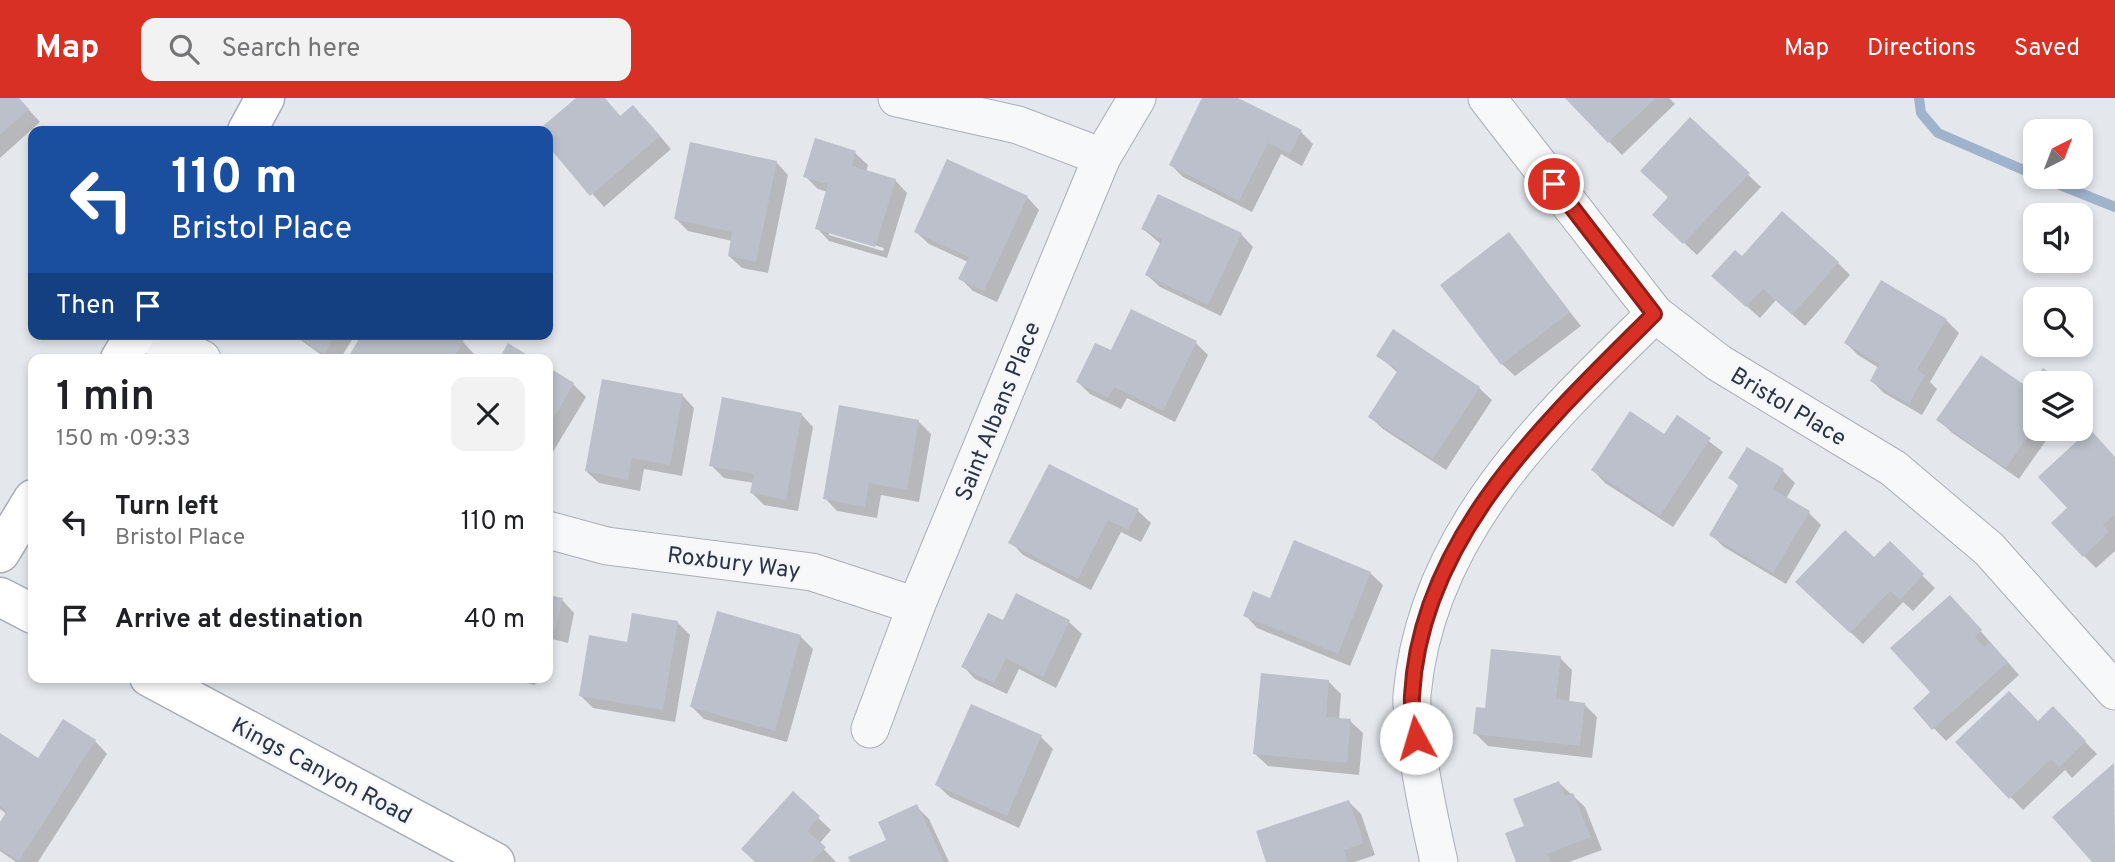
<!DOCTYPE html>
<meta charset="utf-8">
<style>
:root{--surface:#fff;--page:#f2f2f2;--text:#202124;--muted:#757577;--accent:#d93025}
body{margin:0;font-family:Overpass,sans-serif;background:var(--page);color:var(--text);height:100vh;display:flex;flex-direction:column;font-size:26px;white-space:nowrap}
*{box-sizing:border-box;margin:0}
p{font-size:23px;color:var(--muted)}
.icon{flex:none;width:38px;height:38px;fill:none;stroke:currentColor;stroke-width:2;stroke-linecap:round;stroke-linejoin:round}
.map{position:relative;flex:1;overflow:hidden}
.details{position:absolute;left:28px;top:256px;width:525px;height:329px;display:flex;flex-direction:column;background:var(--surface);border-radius:14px;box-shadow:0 4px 10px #0003}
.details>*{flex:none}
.banner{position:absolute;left:28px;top:28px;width:525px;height:214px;border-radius:14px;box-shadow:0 4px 10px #0003;background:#1a4fa0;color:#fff;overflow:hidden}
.needle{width:46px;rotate:42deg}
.fabs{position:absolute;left:2023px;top:21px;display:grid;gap:14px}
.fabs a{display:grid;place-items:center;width:70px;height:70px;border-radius:14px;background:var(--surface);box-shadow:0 4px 10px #0003;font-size:35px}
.pin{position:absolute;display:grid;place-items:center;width:60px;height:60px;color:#fff;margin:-30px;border:4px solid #fff;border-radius:50%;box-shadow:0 2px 7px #0007}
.me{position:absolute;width:77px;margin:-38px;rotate:354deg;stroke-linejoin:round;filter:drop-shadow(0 0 5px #0008)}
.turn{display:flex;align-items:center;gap:24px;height:147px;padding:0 28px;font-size:32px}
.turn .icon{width:91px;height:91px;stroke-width:2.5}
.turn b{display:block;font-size:49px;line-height:60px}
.then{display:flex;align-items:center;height:66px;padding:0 28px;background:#0003;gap:14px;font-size:26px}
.round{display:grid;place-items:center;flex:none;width:74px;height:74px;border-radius:14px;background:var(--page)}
.overview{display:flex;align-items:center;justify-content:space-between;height:119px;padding:0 28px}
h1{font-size:42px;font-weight:600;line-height:52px}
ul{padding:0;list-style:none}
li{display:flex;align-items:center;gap:21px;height:98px;padding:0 28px}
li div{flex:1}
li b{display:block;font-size:26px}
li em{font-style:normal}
header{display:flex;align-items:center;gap:42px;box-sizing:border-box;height:98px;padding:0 35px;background:var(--accent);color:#fff}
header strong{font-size:33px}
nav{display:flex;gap:38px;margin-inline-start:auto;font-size:24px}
.search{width:490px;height:63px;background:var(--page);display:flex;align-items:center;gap:18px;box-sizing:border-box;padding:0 24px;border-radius:14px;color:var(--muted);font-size:26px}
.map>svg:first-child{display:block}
</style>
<header>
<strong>Map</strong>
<div class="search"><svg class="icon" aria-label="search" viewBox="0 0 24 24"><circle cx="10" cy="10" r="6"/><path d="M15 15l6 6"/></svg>Search here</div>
<nav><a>Map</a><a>Directions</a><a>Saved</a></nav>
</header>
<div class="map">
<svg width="2115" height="764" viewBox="0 0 2115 764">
<rect width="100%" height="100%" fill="#e4e7ec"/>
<g fill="#0003" fill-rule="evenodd">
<polygon points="0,0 18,0 40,24 0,60"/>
<polygon points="579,0 604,0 621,19 645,21 671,51 604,109 548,45 548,33 540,33"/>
<polygon points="1204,0 1234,0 1301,34 1313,46 1302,68 1281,56 1252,114 1183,79 1171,67"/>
<polygon points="1567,0 1669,0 1675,6 1622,57"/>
<polygon points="1690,22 1761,89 1697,157 1654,117 1670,100"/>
<path d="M855,55L868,67L866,74L895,82L907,95L887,160L829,143L817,130L828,94L818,91L805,78ZM829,133L884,150L883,153L829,137Z"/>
<polygon points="776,64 788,77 768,175 742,170 729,158 732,143 688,133 676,121"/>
<polygon points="1027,99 1039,112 997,204 973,193 961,181 968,164 929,146 916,134"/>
<polygon points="1143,131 1241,136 1253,149 1221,218 1160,189 1147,177 1161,146"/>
<polygon points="1509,136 1581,228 1515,278 1502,266"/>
<polygon points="1742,160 1838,165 1850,177 1805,228 1776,202 1760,220 1726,190"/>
<polygon points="1881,184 1946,222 1959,235 1930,284 1937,291 1922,317 1884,295 1872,283 1879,270 1858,257 1846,245"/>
<polygon points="292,236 354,236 355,237 340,261 327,261"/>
<polygon points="463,244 475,257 473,261 349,261"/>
<polygon points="1196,245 1208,257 1175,324 1127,300 1121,311 1090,296 1078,284"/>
<polygon points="1378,257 1479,290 1492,302 1446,372 1383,331 1370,319 1398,275"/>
<polygon points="548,271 573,286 586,299 551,357 548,355"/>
<polygon points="2043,272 2061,285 2035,285 2035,331 2054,331 2019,381 1951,334 1939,322 2029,293"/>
<polygon points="682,297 694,310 682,378 644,371 640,393 599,385 586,373"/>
<polygon points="801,316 813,329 798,413 764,407 752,395 754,385 724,380 711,367"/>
<polygon points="1677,319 1723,354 1673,429 1605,385 1593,372 1665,338"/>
<polygon points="918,323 931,336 919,404 881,397 877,420 837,413 825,400"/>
<polygon points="1747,351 1783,373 1795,385 1786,401 1809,415 1821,427 1786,486 1724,449 1711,437 1740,389 1730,380"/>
<polygon points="2115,360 2115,453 2096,470 2084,458"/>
<polygon points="1049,368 1138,413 1151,425 1141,444 1121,434 1091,492 1023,457 1011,444"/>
<polygon points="1890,446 1935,490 1913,513 1903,504 1863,546 1810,496 1874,462"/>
<polygon points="1370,475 1383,487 1350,568 1257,530 1245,517 1271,502"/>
<polygon points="1017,498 1069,524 1082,536 1056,590 1019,571 1007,596 975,581 963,568 1004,524"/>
<polygon points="548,499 562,502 574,515 568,545 548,540"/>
<polygon points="1962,512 2019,577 1946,643 1915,610 1933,594"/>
<polygon points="677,524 690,537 675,624 593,610 580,597 629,546"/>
<polygon points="800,538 813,551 787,644 704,621 692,609"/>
<polygon points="1560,560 1572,572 1569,605 1584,606 1597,619 1592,660 1488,648 1475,635 1486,612"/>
<polygon points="500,579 537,579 535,587"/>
<polygon points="1329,584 1341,596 1339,622 1350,623 1363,635 1359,677 1268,668 1255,656"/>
<polygon points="2053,611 2097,656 2072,680 2065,672 2023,712 1958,644 2038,625"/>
<polygon points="0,638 38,662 95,643 107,656 38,764 16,764 0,753 0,727 7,716 0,711"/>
<polygon points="1041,639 1053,651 1019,730 950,699 937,687"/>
<polygon points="2113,667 2115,764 2094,764"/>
<polygon points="1559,685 1585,709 1602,752 1569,764 1518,764 1526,729"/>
<polygon points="793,696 831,732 819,746 836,764 756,764"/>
<polygon points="1349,704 1361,716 1375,757 1355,764 1268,764"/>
<polygon points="916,708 929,721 949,764 852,764 888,742"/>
</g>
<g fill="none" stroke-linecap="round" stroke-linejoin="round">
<g stroke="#9fb4cc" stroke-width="10">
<polyline points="1919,0 1921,15 1938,35 2035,77"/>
<polyline points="2040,79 2115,109"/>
</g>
</g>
<g fill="#bbc0ca">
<polygon points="0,0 19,0 29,11 0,37"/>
<polygon points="576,0 605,0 620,18 633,7 660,38 590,98 548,48 548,33 537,33"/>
<polygon points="1202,0 1238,0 1302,32 1290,56 1268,45 1239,103 1169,67"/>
<polygon points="1565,0 1656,0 1608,45"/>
<polygon points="1690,19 1750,75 1683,146 1652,117 1668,99 1640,73"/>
<polygon points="815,40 856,53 852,68 896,81 875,149 815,131 828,86 803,79"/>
<polygon points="690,44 777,63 756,164 728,158 732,134 674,121"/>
<polygon points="947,61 1028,98 984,193 958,181 969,159 914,134"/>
<polygon points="1158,96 1242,135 1208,207 1145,177 1162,141 1141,131"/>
<polygon points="1782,113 1839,164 1792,217 1763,191 1746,209 1711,178 1735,152 1742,158"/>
<polygon points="1509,134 1570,214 1501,267 1440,187"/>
<polygon points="1881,182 1947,221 1917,272 1925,277 1909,306 1870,283 1879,266 1844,245"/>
<polygon points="1131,211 1197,243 1163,313 1114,289 1108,300 1076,284 1095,245 1111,252"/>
<polygon points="1393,231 1480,289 1433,361 1368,319 1398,272 1376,258"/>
<polygon points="292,236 336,236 324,256"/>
<polygon points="362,236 454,236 464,243 453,261 347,261"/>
<polygon points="508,245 534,261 499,261"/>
<polygon points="1981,257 2029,290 2043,270 2064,285 2035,285 2035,328 2006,370 1936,322"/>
<polygon points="548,269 574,285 548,330"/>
<polygon points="602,281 683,296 670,367 632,360 628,382 585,373"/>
<polygon points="722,299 802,315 786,402 750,395 754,376 709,368"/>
<polygon points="839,307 919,322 907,392 869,385 865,409 823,401"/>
<polygon points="1630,313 1664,336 1677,317 1711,340 1660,418 1591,372"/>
<polygon points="2090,331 2115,359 2115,416 2103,427 2109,434 2083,459 2051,425 2067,410 2038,379"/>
<polygon points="1747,349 1784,371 1773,391 1810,413 1773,475 1709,437 1739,386 1728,380"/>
<polygon points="1049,366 1139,411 1128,432 1108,422 1078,481 1008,445"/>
<polygon points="1845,432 1874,459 1890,443 1924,476 1900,502 1890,493 1850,535 1795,484"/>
<polygon points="1294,442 1371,474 1338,556 1243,518 1253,493 1270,500"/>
<polygon points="1016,495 1070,522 1043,579 1006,560 994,585 961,569 988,515 1003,522"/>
<polygon points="548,497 563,500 555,533 548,532"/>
<polygon points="1950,497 1982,532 1975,539 1984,549 1990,544 2008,564 1932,632 1913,610 1930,594 1890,550"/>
<polygon points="717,513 801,537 775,633 690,609"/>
<polygon points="632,515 678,523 663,612 579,598 589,537 627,544"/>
<polygon points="1491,551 1561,558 1556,601 1585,605 1580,648 1473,636 1476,609 1485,610"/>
<polygon points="1261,575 1329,582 1326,619 1351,621 1347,665 1253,656"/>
<polygon points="2009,593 2038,623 2053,608 2086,643 2059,669 2051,661 2009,701 1955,644"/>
<polygon points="971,606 1042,637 1007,718 935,687"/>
<polygon points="63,621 96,642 19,763 0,751 0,724 7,713 0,708 0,635 38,660"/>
<polygon points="2114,665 2115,764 2092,764 2052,719"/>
<polygon points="1559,683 1565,698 1573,695 1591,739 1547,756 1551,764 1516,764 1505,735 1524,728 1513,701"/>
<polygon points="793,693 820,718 807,733 826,749 812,764 755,764 741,751"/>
<polygon points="1349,702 1364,745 1344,752 1348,764 1266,764 1256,733"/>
<polygon points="917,706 944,764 850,764 848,759 886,742 878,724"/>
</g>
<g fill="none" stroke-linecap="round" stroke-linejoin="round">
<g stroke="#a9aeb7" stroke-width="39">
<g id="street">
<polyline points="897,0 1018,27 1102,59"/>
<polyline points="1487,0 1655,216 1719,265 1893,370 1989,451 2115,593"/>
<polyline points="148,236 202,261"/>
<polyline points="548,432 607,448 812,474 916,508"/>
<polyline points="870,631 916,508 1102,59 1137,0"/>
<path d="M1439,764C1429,720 1420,678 1415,634C1414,622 1411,608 1412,597C1426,435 1545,323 1655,216"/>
</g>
</g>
<g stroke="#a9aeb7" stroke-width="41">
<g id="secondary">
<polyline points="247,33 265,0"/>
<polyline points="120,261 135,236"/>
<polyline points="0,455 33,401"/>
<polyline points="0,499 33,516"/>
<polyline points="149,579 495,764"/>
</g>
</g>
<use href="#street" stroke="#f7f8fa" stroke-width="37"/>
<use href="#secondary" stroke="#fff" stroke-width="38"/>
</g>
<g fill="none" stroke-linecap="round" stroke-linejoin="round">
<g stroke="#8d1f18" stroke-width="18">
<path id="route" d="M1416,640C1415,627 1411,612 1412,598C1420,438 1549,321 1654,216L1554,86"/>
</g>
<use href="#route" stroke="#d93025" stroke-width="12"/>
</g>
<g text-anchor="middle" stroke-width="5" stroke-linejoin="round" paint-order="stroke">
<g font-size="23" fill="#2b3445" stroke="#f4f6f9">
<text transform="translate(1789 308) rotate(31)" y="8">Bristol Place</text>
<text transform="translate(997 313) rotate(-68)" y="8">Saint Albans Place</text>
<text transform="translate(734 464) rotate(7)" y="8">Roxbury Way</text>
<text transform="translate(322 672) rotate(28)" y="8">Kings Canyon Road</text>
</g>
</g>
</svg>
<div class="fabs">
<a><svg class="needle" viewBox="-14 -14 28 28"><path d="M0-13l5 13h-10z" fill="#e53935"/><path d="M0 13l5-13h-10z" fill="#757577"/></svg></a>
<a><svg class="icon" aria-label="sound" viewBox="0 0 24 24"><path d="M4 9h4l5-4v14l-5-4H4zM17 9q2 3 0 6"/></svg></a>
<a><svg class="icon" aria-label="search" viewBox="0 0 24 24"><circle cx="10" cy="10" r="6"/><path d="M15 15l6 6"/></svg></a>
<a><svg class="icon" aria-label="layers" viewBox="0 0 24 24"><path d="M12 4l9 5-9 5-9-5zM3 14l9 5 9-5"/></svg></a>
</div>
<div class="pin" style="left:1554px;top:86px;background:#d93025"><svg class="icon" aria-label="arrive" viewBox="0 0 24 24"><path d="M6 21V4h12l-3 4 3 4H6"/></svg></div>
<svg class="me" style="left:1416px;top:640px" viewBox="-20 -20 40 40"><circle r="19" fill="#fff"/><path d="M0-13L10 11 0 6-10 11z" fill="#d93025"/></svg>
<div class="banner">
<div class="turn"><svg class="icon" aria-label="left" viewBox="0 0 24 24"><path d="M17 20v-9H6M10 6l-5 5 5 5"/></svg><div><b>110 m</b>Bristol Place</div></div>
<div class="then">Then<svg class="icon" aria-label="arrive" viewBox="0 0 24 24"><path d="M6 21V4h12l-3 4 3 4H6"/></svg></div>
</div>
<section class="details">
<div class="overview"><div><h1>1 min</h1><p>150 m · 09:33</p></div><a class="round"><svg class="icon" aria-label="close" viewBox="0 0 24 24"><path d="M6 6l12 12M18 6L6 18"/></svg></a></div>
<ul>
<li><svg class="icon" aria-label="left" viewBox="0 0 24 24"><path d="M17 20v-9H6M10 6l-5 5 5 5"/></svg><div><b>Turn left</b><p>Bristol Place</p></div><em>110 m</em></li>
<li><svg class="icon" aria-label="arrive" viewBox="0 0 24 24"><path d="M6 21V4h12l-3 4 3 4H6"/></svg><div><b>Arrive at destination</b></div><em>40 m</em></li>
</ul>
</section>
</div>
